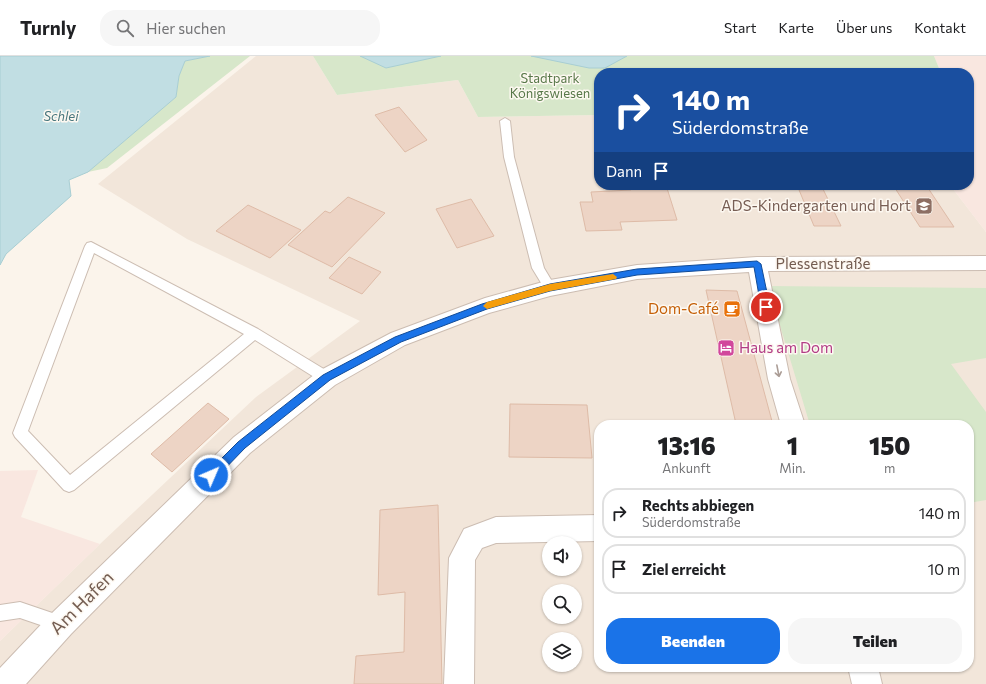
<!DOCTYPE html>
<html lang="de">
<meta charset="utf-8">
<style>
:root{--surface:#fff;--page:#f6f6f6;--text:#202124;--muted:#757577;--line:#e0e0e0;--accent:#1a73e8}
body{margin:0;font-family:Commissioner,sans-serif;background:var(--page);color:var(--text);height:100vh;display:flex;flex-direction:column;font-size:15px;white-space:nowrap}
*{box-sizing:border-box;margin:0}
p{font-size:13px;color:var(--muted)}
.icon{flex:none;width:22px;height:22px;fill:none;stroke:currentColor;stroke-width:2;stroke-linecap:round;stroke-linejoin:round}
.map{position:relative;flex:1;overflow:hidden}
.side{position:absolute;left:594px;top:364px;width:380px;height:252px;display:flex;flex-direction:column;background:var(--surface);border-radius:16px;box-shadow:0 1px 3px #0004}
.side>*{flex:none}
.top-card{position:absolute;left:594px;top:12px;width:380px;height:122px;border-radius:16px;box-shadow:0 1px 3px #0004;background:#1a4fa0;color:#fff;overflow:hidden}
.fabs{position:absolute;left:542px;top:480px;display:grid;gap:8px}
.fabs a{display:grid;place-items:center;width:40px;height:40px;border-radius:50%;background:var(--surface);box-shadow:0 1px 3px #0004;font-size:20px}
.pin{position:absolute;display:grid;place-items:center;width:34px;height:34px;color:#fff;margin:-17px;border:2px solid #fff;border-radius:50%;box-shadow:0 1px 4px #0007}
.me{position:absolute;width:44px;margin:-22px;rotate:45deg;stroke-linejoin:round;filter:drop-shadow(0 0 3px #0008)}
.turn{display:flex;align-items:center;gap:14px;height:84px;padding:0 12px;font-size:18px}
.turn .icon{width:52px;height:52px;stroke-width:2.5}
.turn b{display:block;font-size:28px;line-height:34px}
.then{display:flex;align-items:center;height:38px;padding:0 12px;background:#0003;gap:8px;font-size:15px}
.eta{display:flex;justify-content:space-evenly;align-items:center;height:68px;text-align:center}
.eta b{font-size:24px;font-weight:800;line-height:28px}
.primary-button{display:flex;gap:8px;margin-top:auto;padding:8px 12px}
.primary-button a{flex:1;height:46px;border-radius:16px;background:var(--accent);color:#fff;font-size:16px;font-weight:800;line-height:46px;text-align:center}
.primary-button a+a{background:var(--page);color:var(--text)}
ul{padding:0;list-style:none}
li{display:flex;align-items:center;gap:12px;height:50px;margin:0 8px 6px;padding:0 4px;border:2px solid var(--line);border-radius:16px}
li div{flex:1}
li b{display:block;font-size:15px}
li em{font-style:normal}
header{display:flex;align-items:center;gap:24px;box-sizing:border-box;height:56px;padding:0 20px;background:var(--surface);border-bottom:1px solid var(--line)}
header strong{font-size:19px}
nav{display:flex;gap:22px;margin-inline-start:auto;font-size:14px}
.search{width:280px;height:36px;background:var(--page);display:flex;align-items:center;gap:10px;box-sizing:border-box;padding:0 14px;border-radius:16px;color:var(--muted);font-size:15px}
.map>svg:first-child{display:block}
</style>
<header>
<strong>Turnly</strong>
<div class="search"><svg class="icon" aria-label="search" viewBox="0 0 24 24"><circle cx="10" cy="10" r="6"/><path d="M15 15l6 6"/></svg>Hier suchen</div>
<nav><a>Start</a><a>Karte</a><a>Über uns</a><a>Kontakt</a></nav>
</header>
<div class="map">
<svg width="986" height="628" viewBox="0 0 986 628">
<rect width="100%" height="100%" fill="#fbf4eb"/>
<path fill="#f2e6da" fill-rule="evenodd" d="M256,0H313L337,39L458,24L478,61L599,59V129H950L986,176V628H0V585L100,488L256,341L360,265L187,183L98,128ZM599,369H969V611H599ZM549,487H575V513H549ZM549,535H575V561H549ZM549,583H575V609H549Z"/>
<g fill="#f9e7e0">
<polygon points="934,0 986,0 986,176 950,129 969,129 969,17 941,17"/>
<polygon points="38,414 21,461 100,488 0,585 0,415"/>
</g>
<g fill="#d7e7ca">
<polygon points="210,0 250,0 107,112 88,116 176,41 179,20 185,5"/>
<polygon points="313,0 934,0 941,17 599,17 599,59 478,61 458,24 337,39"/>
<polygon points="768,230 986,232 986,302 951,308 986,356 986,444 969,447 969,369 810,369"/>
</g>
<g fill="#c1dee3" stroke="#a8ced3">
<polygon points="0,0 210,0 185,5 179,20 176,41 88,116 69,124 71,140 6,198 0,209"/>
<polygon points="360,0 441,0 386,12"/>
<polygon points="531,0 627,0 605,12 589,12"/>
</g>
<g fill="#edd4c5" stroke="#debba7">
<polygon points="399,51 427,84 405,96 375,59"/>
<polygon points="630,129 666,129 677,164 620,166 622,174 586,175 580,146 593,146 591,136 631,134"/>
<polygon points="797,129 821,129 841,170 814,170"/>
<polygon points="893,129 926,129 954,171 920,171"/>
<polygon points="348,141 385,157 332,211 288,189 325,155 330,157"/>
<polygon points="471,143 494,180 457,192 436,153"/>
<polygon points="248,149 301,174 270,202 216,175"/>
<polygon points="349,201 381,216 362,238 329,222"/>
<polygon points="706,234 737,235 773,369 736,368"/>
<polygon points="208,347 229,363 172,416 151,398"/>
<polygon points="510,348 587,349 592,402 509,401"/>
<polygon points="438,449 442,628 354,628 356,600 404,596 405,536 378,539 380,454"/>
</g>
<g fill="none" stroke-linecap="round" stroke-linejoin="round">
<g stroke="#ccbdb2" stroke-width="2">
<g id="lane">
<polygon points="505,62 510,65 514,101 544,212 556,232 554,235 550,237 546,235 532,212 504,101 500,65"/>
<path d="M91,186L258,273L332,318L334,322L332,326L327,328L322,326L255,284L74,434L69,436L64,434L15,381L13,377L85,190L87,187ZM94,197L244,278L70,419L28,375Z"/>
<polygon points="20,546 67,562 69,568 67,574 61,576 20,562 0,565 0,549"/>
</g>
</g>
<g stroke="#ccbdb2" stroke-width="2">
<g id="street">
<polygon points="986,200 986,214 768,215 790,323 805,369 781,369 768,323 749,216 637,223 550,240 489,257 405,289 335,329 250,397 71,578 26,628 0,628 0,612 51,558 234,381 319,315 391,277 485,242 550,224 637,209 757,201"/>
<polygon points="599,459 599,485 496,487 482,492 475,504 474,628 444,628 449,502 464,473 496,461"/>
<polygon points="848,611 878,611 882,628 852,628"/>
</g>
</g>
<use href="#lane" fill="#fff" fill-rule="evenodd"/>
<use href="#street" fill="#fff" fill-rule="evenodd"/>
</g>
<defs><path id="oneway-shaft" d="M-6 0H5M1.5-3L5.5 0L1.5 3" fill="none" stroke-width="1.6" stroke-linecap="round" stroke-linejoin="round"/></defs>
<use stroke="#ab9d96" href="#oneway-shaft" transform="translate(778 315) rotate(79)"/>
<polygon fill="#1a73e8" stroke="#114b97" points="757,205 761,208 770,251 766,254 761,251 754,211 637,219 550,235 487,253 401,286 330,324 245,392 215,423 211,424 208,423 206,419 208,416 238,386 323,319 395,281 482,248 550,228 637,213"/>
<polygon fill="#f59e0b" points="613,218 617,221 616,223 550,235 487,253 483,250 487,246 550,228"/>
<defs>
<g id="school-square" transform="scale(0.9)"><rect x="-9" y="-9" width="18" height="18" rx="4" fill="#8d6e63" stroke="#fdf8f1"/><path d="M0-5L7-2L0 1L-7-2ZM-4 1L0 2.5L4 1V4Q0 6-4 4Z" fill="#fff"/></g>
<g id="cafe-square" transform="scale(0.9)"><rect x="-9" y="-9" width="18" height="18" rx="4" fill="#e8710a" stroke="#fdf8f1"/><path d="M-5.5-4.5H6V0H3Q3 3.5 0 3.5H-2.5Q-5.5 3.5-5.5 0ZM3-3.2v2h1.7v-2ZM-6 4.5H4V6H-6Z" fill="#fff"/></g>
<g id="hotel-square" transform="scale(0.9)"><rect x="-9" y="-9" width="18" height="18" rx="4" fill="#d1479c" stroke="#fdf8f1"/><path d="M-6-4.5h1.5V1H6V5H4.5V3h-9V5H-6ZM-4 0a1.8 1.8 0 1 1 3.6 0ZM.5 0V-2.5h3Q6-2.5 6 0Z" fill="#fff"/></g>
</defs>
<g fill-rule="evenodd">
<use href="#school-square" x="924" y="150"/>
<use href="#cafe-square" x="732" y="253"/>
<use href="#hotel-square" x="726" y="292"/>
</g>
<g text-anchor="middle" stroke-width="3" stroke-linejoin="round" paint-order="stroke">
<g font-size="13" fill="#587849" stroke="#fdf8f1">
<text x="550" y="27">Stadtpark<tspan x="550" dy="15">Königswiesen</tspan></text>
</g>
<g font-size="13" font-style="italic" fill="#48767d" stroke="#fdf8f1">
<text x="61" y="65">Schlei</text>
</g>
<g font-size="15" fill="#785e54" stroke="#fdf8f1" text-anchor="end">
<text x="911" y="155">ADS-Kindergarten und Hort</text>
</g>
<g font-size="15" fill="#735c50" stroke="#fdf8f1">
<text x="823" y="213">Plessenstraße</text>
</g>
<g font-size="15" fill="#c56008" stroke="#fdf8f1" text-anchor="end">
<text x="719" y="258">Dom-Café</text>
</g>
<g font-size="15" fill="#b23c85" stroke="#fdf8f1" text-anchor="start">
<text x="739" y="297">Haus am Dom</text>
</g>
<g font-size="18" fill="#735c50" stroke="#fdf8f1">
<text transform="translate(82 547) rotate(-45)" y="6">Am Hafen</text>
</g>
</g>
</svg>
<div class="fabs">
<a><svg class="icon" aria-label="sound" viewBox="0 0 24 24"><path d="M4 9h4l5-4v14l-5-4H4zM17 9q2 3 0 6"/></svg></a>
<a><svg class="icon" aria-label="search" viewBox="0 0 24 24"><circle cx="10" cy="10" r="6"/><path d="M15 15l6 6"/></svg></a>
<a><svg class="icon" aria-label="layers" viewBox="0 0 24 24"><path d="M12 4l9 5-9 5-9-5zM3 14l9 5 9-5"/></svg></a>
</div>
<div class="pin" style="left:766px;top:251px;background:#d93025"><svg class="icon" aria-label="arrive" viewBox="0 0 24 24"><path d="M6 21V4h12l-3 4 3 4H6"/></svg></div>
<svg class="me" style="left:211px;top:419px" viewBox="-20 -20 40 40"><circle r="17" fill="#1a73e8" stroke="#fff" stroke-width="3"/><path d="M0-11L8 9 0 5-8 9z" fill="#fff"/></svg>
<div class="top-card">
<div class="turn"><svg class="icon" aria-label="right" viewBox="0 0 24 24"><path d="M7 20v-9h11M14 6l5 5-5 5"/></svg><div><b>140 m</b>Süderdomstraße</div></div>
<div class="then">Dann<svg class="icon" aria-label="arrive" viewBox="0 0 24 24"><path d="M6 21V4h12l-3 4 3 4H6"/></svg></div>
</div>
<section class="side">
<div class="eta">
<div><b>13:16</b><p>Ankunft</p></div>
<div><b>1</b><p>Min.</p></div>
<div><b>150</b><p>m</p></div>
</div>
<ul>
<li><svg class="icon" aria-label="right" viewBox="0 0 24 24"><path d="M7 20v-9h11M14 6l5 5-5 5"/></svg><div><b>Rechts abbiegen</b><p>Süderdomstraße</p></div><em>140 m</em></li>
<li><svg class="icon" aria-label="arrive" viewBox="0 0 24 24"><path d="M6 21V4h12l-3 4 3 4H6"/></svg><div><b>Ziel erreicht</b></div><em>10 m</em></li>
</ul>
<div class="primary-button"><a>Beenden</a><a>Teilen</a></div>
</section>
</div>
